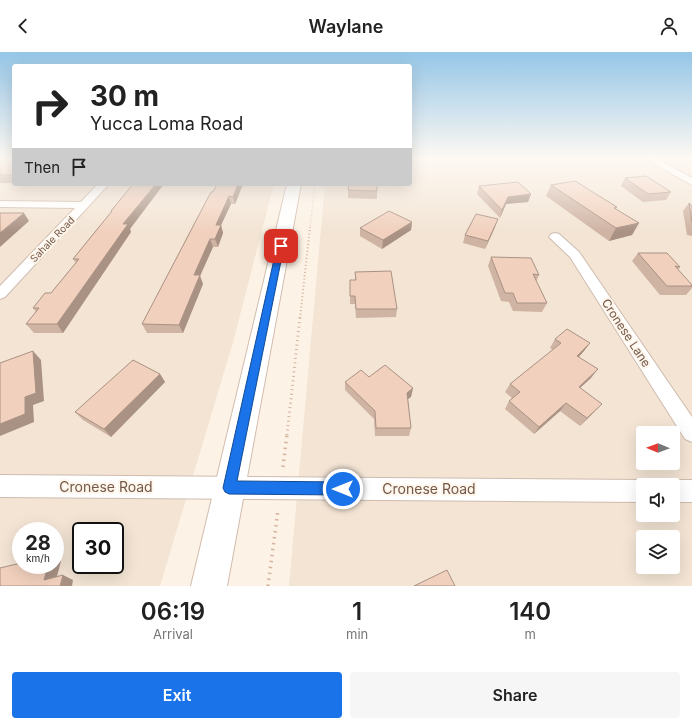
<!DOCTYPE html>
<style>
:root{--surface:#fff;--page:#f6f6f6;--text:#222;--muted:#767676;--accent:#1a73e8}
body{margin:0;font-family:Inter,sans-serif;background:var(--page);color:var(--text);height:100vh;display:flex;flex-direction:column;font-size:15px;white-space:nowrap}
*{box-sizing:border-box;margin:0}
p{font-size:13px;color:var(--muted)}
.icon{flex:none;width:22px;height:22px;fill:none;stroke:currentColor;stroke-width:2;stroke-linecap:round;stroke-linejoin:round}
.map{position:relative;height:534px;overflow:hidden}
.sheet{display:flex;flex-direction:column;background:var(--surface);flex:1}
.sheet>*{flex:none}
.banner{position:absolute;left:12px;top:12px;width:400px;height:122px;border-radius:4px;box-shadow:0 4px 16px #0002;background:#fff;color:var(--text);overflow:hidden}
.needle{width:26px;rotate:271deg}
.buttons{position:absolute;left:636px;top:374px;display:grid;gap:8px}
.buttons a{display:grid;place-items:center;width:44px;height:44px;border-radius:4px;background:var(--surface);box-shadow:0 4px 16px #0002;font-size:20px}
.speed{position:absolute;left:12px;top:470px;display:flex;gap:8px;font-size:20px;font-weight:700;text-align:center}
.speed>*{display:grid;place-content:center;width:52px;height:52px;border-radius:50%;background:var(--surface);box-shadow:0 4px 16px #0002;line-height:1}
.speed small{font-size:10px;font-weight:400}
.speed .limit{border:2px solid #111;border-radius:6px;background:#fff;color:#111}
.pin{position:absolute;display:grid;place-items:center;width:34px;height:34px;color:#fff;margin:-17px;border-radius:8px;box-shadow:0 2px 6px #0006}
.me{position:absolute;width:44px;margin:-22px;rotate:270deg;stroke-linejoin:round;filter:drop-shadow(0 0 3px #0008)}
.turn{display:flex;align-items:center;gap:14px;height:84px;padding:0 12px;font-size:18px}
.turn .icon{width:52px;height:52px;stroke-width:2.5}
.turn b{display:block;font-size:28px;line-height:34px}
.then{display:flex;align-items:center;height:38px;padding:0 12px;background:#0003;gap:8px;font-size:15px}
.eta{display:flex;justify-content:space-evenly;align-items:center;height:68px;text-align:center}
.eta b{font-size:24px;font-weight:600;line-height:28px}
.button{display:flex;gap:8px;margin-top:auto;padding:8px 12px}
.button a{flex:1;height:46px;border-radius:4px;background:var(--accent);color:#fff;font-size:16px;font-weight:600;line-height:46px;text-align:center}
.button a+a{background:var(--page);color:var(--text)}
header{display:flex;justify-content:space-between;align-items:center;height:52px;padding:0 12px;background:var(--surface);font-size:18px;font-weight:600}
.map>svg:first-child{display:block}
</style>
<header><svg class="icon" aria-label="back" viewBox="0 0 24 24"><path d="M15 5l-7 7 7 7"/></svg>Waylane<svg class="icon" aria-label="person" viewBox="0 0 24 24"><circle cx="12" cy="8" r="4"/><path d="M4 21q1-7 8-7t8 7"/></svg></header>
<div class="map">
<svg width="692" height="534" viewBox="0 0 692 534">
<rect width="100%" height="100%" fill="#fcf2e5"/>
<g fill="#f3e4d4" fill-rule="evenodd">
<path d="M0,106H14V132H274L233,290L160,534H0ZM21,479H55V513H21ZM81,479H115V513H81Z"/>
<path d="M410,106H692V534H289L325,132H410ZM643,381H673V411H643ZM643,433H673V463H643ZM643,485H673V515H643Z"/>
</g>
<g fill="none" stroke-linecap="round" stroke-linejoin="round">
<g stroke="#cfbcaf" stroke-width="2">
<g id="street">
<polygon points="646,106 656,106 692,126 692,133 647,108"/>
<polygon points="98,132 109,132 5,245 0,247 0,234 75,156 0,155 0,149 81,150"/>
<polygon points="555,181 559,182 579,200 692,365 692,390 685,387 570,205 549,185 551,182"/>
<polygon points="0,423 643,428 651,433 643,433 643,450 0,445"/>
<polygon points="673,428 692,428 692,450 673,450 673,433 665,433"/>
</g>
</g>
<g stroke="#d2bcac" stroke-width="2">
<polygon id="secondary" points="287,132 301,132 227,534 191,534"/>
</g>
<polyline stroke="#d5b3a0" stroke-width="1.5" stroke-dasharray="0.5 2" stroke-linecap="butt" points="310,176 315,132"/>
<polyline stroke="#d5b3a0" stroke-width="2" stroke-dasharray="1 2.5" stroke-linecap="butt" points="300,266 310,175"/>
<polyline stroke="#d5b3a0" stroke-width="3" stroke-dasharray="1 3.5" stroke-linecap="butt" points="287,383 300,265"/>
<g stroke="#d5b3a0" stroke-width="3.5" stroke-dasharray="1.5 4.5" stroke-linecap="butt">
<polyline points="283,415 287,382"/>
<polyline points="268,534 278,458"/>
</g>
<use href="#street" fill="#fff" fill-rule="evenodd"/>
<use href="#secondary" fill="#fff" fill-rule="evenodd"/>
</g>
<g fill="#cfb3a3">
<rect x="0" y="106" width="14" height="25"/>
<polygon points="625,126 671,140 666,148 643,150 621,134"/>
<polygon points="133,132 130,177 131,180 63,281 34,281 26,272 36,260 33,256 51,241 76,211 73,207 111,161 111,159"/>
<polygon points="217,132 243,132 235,152 231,152 221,173 223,181 218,195 213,195 200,224 203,232 183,281 147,281 142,272"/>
<polygon points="551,133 617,155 616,157 639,171 632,183 609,189 546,144"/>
<polygon points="479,134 531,142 528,150 506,152 500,166 477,142"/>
<polygon points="348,138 377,139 377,147 348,146"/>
<polygon points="689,151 692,154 692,184 687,183 683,159"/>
<polygon points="412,170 411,178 382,197 360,184 360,176"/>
<polygon points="495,175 485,197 463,191 465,183"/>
<polygon points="638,201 680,215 678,218 692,233 692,236 686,243 660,243 632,209"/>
<polygon points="491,205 539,223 536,230 547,251 542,260 513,259 509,250 501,249 488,214"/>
<polygon points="355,220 397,257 396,265 356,266 355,252 350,252 350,237 355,228"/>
<polygon points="555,287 590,291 584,299 579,305 591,326 580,336 594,360 580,374 560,359 534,382 505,357 509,349 512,346 505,340 510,332 553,298 550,296"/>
<polygon points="160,322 165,330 111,385 83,368 75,360"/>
<polygon points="369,325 413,336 411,345 408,347 411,376 409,384 375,384 374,367 345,338 345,330"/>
</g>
<g fill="#a99284">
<polygon points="156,132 164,132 130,177 131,180 63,281 57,272 123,172"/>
<polygon points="238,132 243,132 235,152 233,145"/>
<polygon points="531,142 528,150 506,152 500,166 502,158 508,145"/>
<polygon points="229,144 231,152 221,173 223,181 218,195 215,187 216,173"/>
<polygon points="24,161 29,169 0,195 0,181"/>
<polygon points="498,167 495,175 485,197 488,189"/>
<polygon points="412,170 411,178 382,197 383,188"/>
<polygon points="639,171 632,183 609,189 616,176"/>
<polygon points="210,187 213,195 200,224 203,232 183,281 179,273 194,223"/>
<polygon points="590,291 584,299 572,312 577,304"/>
<polygon points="33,299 41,308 44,349 33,353 34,370 0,384 0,372 25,345"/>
<polygon points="598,317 591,326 572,343 579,335"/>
<polygon points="160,322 165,330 111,385 104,377"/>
<polygon points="413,336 411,345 405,349 407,341"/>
<polygon points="566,351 560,359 534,382 539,375"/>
<polygon points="602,352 580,374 587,366"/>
<polygon points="55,507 61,509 55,532 44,528 48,513 55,513"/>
<polygon points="63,523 73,528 72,534 60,534"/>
</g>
<g fill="#f1d0bd" stroke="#a99284">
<rect x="0" y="106" width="14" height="17"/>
<polygon points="646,124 671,140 648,142 625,126"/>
<polygon points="575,129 617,155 614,156 639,171 616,176 551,133"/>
<polygon points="518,130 531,142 508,145 502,158 479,134"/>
<polygon points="133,132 156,132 123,172 128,172 57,272 26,272 39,256 33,256 45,241 51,241 79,207 73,207 112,159 111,159"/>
<polygon points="217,132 238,132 233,145 229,144 216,173 221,173 215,187 210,187 194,223 200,223 179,273 142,272 211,140 213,140"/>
<polygon points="349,132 377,132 377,139 348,138"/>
<polygon points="689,151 692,154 692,170"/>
<polygon points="389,159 412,170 383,188 360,176"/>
<polygon points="0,161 24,161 0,181"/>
<polygon points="476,162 498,167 488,189 465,183"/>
<polygon points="638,201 667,201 680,215 675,214 692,233 692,234 667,234"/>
<polygon points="491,205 531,206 539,223 533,222 547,251 517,251 513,241 505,241"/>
<polygon points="391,219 397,257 356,257 355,244 350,244 350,228 356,228 355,220"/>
<polygon points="567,277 590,291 577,304 598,317 579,335 602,352 587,366 566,351 539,375 509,349 520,340 510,332 561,291 555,287"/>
<polygon points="33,299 36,341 25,345 25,362 0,372 0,311"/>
<polygon points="133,308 160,322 104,377 75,360"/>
<polygon points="385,313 413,336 407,341 411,376 376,376 375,359 345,330 361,318 369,325"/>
<polygon points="21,511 21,513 48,513 44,528 63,523 60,534 0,534 0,516"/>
<polygon points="447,518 455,534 414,534"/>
</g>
<linearGradient id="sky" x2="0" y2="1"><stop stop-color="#95c6e7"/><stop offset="0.59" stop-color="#fef9f3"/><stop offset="1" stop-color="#fef9f3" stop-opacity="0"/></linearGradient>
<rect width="692" height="180" fill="url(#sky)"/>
<polygon fill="#1a73e8" stroke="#114b97" points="281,192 284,194 237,429 343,430 348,432 350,437 348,441 343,443 229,442 225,440 223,436 277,194"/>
<g text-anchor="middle" stroke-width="4" stroke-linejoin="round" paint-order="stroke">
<g font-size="10" fill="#74584b" stroke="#fff6eb">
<text transform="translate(52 187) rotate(-46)" y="4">Sahale Road</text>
</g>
<g font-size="12" fill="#74584b" stroke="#fff6eb">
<text transform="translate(626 281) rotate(57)" y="4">Cronese Lane</text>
</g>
<g font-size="14" fill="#74584b" stroke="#fff6eb">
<text x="106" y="440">Cronese Road</text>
<text x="429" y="442">Cronese Road</text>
</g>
</g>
</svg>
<div class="buttons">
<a><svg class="needle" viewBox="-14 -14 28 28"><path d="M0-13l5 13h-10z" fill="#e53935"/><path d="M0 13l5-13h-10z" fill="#767676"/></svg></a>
<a><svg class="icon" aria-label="sound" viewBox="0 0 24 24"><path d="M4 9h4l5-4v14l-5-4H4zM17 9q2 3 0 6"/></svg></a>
<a><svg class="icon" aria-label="layers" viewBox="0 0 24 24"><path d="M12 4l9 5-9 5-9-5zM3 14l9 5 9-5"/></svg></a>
</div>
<div class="speed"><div>28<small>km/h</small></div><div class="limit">30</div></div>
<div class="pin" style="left:281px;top:194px;background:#d93025"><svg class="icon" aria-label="arrive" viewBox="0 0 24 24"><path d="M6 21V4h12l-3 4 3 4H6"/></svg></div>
<svg class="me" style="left:343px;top:437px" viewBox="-20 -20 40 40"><circle r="17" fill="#1a73e8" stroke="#fff" stroke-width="3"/><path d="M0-11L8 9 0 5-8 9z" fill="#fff"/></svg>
<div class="banner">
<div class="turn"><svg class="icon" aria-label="right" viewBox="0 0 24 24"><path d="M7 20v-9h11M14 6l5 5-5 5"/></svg><div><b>30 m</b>Yucca Loma Road</div></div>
<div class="then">Then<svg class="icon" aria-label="arrive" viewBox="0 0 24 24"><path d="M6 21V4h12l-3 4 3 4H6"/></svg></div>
</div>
</div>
<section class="sheet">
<div class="eta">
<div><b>06:19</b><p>Arrival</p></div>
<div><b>1</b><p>min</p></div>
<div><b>140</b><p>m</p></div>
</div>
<div class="button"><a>Exit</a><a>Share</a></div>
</section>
